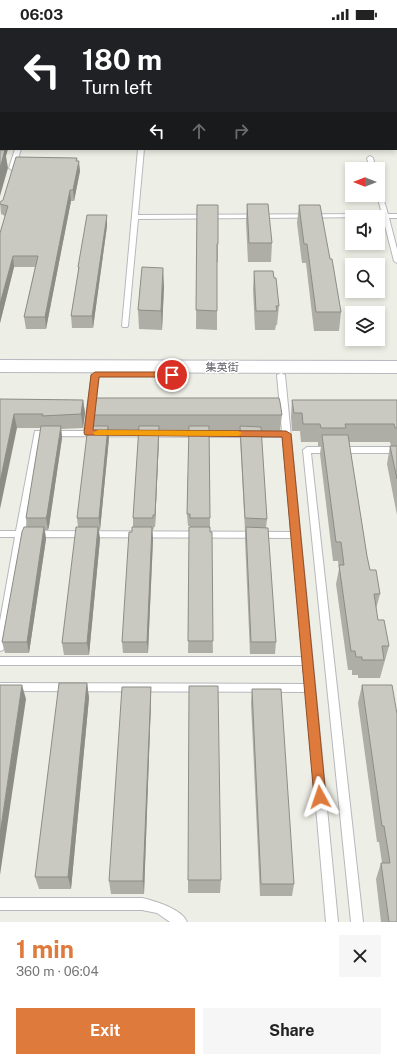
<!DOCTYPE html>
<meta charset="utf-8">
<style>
:root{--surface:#fff;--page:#f6f6f6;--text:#222;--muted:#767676;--accent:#de7a3b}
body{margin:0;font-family:"Public Sans","Noto Sans SC",sans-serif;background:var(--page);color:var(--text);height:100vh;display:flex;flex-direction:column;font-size:15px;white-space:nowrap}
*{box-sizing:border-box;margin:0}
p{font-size:13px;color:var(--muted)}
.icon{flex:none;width:22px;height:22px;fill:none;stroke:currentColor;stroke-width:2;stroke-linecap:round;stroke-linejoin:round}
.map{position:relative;height:894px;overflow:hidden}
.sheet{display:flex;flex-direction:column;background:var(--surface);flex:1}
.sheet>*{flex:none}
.top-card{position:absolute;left:0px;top:0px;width:397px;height:122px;box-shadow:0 2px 6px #0003;background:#202124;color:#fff;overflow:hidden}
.needle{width:26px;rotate:270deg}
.buttons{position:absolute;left:345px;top:134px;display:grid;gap:8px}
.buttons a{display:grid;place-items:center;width:40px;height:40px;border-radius:0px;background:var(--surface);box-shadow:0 2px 6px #0003;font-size:20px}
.pin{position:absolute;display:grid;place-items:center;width:34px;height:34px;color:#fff;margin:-17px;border:2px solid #fff;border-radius:50%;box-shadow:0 1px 4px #0007}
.me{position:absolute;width:44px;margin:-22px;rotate:355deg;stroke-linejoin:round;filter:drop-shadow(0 0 3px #0008)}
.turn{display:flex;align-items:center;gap:14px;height:84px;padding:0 16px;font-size:18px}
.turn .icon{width:52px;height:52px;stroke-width:2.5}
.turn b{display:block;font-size:28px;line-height:34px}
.lanes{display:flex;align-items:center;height:38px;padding:0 16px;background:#0003;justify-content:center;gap:20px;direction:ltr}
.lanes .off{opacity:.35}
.round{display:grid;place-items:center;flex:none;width:42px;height:42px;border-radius:0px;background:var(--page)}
.head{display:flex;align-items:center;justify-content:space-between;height:68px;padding:0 16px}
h1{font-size:24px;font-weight:700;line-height:30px;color:var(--accent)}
.action{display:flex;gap:8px;margin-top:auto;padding:8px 16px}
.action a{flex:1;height:46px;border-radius:0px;background:var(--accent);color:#fff;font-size:16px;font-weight:700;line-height:46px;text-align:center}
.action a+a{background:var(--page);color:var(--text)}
.status{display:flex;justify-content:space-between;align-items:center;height:28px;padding:0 20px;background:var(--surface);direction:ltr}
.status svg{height:11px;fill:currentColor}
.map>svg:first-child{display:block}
</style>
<div class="status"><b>06:03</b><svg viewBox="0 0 49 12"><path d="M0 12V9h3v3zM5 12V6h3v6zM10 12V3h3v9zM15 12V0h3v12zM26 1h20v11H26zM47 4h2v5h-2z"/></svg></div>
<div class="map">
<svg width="397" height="894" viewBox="0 0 397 894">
<rect width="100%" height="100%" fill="#edeee5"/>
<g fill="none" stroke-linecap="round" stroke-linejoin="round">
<g stroke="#b7b8be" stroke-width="2">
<g id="lane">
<rect x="54" y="0" width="4" height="1"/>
<rect x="150" y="0" width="4" height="1"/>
<rect x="333" y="0" width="4" height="1"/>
<rect x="396" y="8" width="1" height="2"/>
<polygon points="15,121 21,121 15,140 12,142 9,140"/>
<polygon points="138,121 144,121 138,187 382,186 377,167 378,167 378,159 380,160 388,186 397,186 397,190 389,190 397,221 397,235 394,233 383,190 378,189 138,191 128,298 127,299 123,299 122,298"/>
<polygon points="370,128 373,130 376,141 370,141 367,130"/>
<path d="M92,345H98L99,347L92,403H282L277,347L281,345L285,347L338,894H326L306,664L0,663V655L305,656L303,637H0V629H303L292,510L24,509L5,619L3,622L0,623V593L15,509H0V503H16L35,403H84ZM41,408L283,409L291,504L25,503Z"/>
<polygon points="307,419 397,419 397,425 311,425 363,894 351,894 303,422"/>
<path d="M0,870H142C155,873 182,881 187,894H170L157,885L142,882H0Z"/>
</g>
</g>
<g stroke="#b8b9c0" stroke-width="2">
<g id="secondary">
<polygon points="1,11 1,20 0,21 0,12"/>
<polygon points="0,332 397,333 397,345 0,344"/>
</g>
</g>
<use href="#lane" fill="#fff" fill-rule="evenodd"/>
<use href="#secondary" fill="#fff" fill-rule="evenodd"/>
</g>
<g fill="#aeada6">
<polygon points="77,133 80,143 74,173 71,173 46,301 26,301 24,289 35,239 14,239 0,295 0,205 5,188 1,186 0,174"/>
<polygon points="247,176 272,215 271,234 248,234 246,194"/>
<polygon points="197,177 218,216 218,234 217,234 217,302 196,301"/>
<polygon points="299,177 330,231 341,284 339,303 314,303 306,235 302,235 297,195"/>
<polygon points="107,198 93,300 72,300 71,288 78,246 78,239"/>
<polygon points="254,243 274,250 279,278 277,297 276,297 275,302 255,302 253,262"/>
<polygon points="164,258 162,302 139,301 138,282"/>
<polygon points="0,371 83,372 85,385 83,400 61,401 62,410 49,498 48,502 45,502 46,511 29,625 5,625 2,614 27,499 26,490 41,400 17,400"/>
<polygon points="292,372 397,372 397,487 387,436 390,418 395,418 391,418 390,414 349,414 367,528 370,542 380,566 376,581 378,592 389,618 380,650 358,650 358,647 352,647 352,642 348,642 336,556 339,541 338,533 333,533 320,426 321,418 318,418 318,414 301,414 300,403 292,403 291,389"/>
<polygon points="92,387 282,387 280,402 261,402 267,491 266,500 276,614 275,626 250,626 245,511 245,502 240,410 240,402 209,402 210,499 213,625 188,625 190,499 190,498 188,498 187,486 189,402 159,402 159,410 155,499 154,499 153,502 152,502 153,511 148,625 123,625 122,614 132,504 133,499 133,490 139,402 109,402 109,410 100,502 99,502 100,511 89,627 64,627 62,615 78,499 77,490 93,398"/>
<polygon points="87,655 89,670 71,861 39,861 35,849"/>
<polygon points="362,657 392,657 397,894 381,894 376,851 381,835 382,835 379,814 377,814 358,675"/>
<polygon points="151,659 151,673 144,866 111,866 109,853"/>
<polygon points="252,661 294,856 292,868 260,868 251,675"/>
<polygon points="188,852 221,852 220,865 188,865"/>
</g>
<g fill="#8d8d87">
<polygon points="37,0 44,0 43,1 37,1"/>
<polygon points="1,119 1,121 8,121 6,128 8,140 0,168 0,123"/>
<polygon points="77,130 78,139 79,133 80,143 74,173 73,162"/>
<polygon points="70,162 71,173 46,301 45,289"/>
<polygon points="107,187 107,198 93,300 92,288"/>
<polygon points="13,228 14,239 0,295 0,276"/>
<polygon points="163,240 164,258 162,302 161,283"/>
<polygon points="83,372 85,385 83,400 81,386"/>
<polygon points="14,386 17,400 0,481 0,454"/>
<polygon points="61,398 62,410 49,498 48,502 46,490"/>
<polygon points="108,398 109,410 100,502 99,490"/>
<polygon points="159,398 159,410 155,499 155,487"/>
<polygon points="44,499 46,511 29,625 27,614"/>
<polygon points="98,499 100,511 89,627 87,615"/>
<polygon points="152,499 153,511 148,625 147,614"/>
<polygon points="87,655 89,670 71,861 68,849"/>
<polygon points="22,657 26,671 0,847 0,806"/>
<polygon points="151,659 151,673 144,866 143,853"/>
</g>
<g fill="#cac9c1" stroke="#8d8d87">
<rect x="22" y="0" width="15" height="1"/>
<polygon points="0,82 1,82 1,119 0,122"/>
<polygon points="0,122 5,122 0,140"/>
<polygon points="16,129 77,130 76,133 79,133 73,162 70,162 45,289 24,289 38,228 13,228 0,276 0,205 8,178 0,176 0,174 3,172"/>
<polygon points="247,176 268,176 272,215 249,215"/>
<polygon points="197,177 218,177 218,216 217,216 217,283 196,282"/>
<polygon points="299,177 320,177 330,231 332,231 341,284 316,284 307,216 304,216"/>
<polygon points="87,187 107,187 92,288 71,288 79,239 78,239"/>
<polygon points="142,239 163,240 161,283 138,282"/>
<polygon points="254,243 273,243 274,250 276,250 279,278 276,278 277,283 256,283"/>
<polygon points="94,370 279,370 280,374 282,387 92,387"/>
<polygon points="0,371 83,372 81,386 42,388 43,386 14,386 0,454"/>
<polygon points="292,372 397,372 397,400 395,400 394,396 345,396 346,400 321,400 320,396 303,396 302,385 294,385"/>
<polygon points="41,398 61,398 47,487 46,490 26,490"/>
<polygon points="88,398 108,398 99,490 77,490"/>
<polygon points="139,398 159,398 155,487 153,487 153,490 133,490"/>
<polygon points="189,398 209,398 210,490 190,490 190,486 187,486"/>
<polygon points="240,398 261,399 267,491 245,490"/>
<polygon points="322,407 348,407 367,528 370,542 376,542 380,566 374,566 378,592 384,592 389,618 382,618 384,632 362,632 362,629 356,629 355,623 351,623 339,537 344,537 341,514 336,514"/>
<polygon points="390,418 397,418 397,451"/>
<polygon points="24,499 44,499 27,614 2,614 22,504"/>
<polygon points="76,499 98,499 87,615 62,615"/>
<polygon points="132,499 152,499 147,614 122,614 129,504 132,504"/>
<polygon points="189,499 210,499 210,504 212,504 213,613 188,613"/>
<polygon points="246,499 268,500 276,614 251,614"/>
<polygon points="59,655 87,655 68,849 35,849"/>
<polygon points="0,657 22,657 0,806"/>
<polygon points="362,657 392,657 397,686 397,894 389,894 381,835 390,835 384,798 382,798"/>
<polygon points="189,658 218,658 221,852 188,852"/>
<polygon points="122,659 151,659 143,853 109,853"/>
<polygon points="252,661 281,661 294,856 261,856"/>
</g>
<polygon fill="#de7a3b" stroke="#904f26" points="95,344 172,344 177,347 172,349 99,349 93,402 286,403 291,406 326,769 325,773 320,775 316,773 314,769 282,409 85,407 84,405 91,347"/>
<polygon fill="#f59e0b" points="98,402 238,403 242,405 238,408 95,407 93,405"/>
<g text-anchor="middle" stroke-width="3" stroke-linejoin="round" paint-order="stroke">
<g font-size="11" fill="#5d5e64" stroke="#fff">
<text x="222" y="343">集英街</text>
</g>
</g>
</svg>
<div class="buttons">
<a><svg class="needle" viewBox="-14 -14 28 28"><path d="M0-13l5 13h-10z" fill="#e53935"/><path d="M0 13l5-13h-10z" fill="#767676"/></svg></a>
<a><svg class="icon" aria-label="sound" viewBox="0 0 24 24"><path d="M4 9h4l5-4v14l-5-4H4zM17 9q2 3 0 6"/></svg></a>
<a><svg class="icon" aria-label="search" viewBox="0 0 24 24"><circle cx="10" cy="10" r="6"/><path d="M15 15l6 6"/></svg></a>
<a><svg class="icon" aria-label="layers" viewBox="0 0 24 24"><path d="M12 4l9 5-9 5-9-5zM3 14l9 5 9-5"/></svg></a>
</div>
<div class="pin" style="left:172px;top:347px;background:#d93025"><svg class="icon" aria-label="arrive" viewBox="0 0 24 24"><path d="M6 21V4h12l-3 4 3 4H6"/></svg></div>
<svg class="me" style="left:320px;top:769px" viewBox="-20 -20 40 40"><path d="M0-17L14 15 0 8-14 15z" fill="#de7a3b" stroke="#fff" stroke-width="4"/></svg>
<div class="top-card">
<div class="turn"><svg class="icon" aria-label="left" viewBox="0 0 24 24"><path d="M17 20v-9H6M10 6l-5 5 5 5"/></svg><div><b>180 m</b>Turn left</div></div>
<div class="lanes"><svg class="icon" aria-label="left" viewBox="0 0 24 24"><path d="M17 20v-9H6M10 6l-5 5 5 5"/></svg><svg class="icon off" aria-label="ahead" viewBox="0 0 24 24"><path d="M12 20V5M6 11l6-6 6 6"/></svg><svg class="icon off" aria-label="right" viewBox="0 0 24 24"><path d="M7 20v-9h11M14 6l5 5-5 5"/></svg></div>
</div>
</div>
<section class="sheet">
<div class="head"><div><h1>1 min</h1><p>360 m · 06:04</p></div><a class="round"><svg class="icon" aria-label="close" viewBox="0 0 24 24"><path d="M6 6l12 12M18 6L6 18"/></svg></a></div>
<div class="action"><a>Exit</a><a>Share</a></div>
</section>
